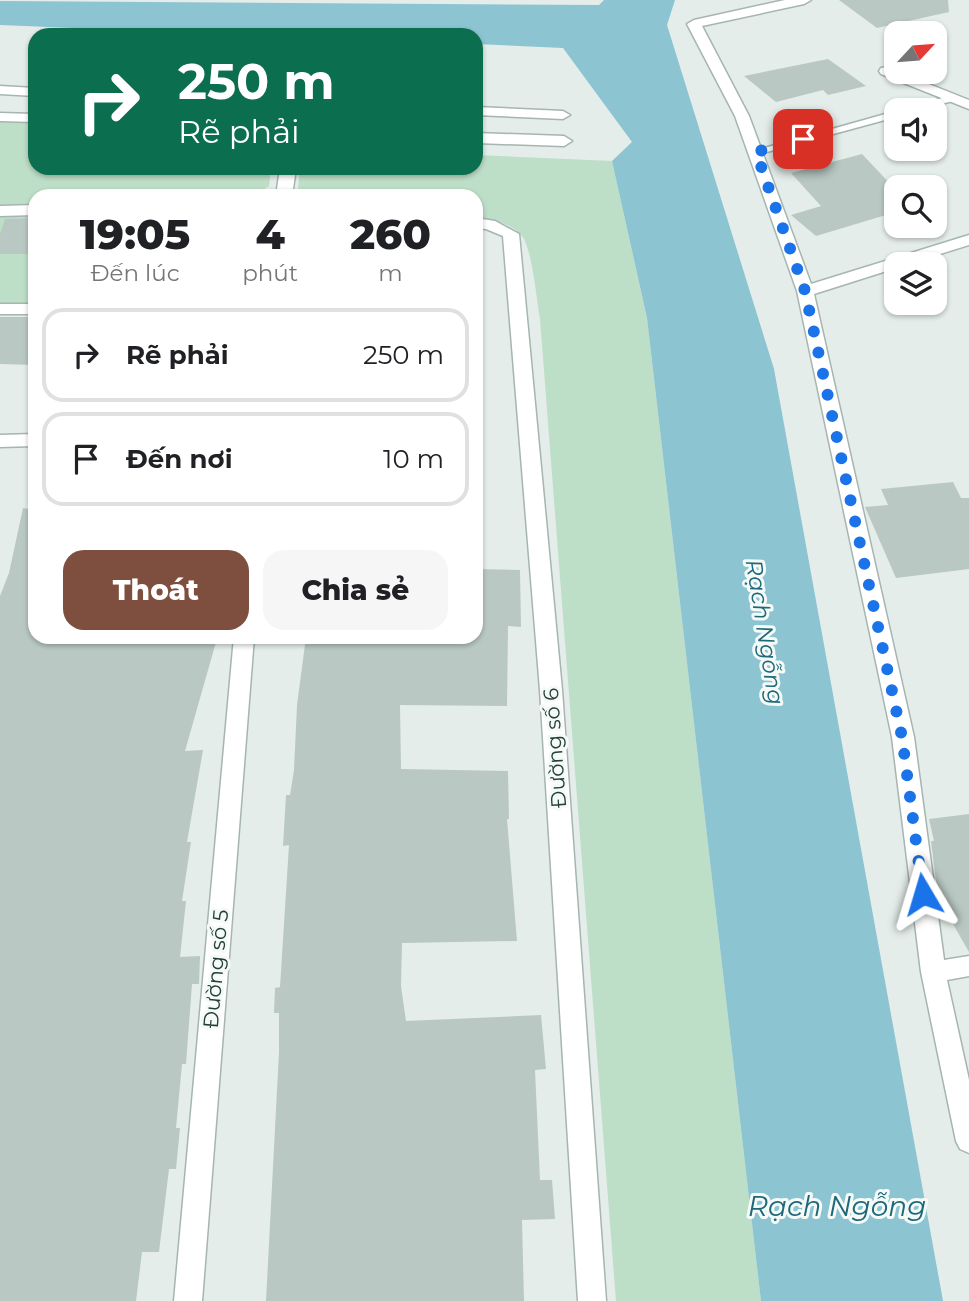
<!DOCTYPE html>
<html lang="vi">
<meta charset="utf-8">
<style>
:root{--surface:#fff;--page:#f6f6f6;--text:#202124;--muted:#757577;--line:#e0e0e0;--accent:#7e4f3e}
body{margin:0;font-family:Montserrat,sans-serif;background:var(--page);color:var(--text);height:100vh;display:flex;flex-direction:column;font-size:26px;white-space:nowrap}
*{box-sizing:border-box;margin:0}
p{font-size:23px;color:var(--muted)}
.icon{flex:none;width:38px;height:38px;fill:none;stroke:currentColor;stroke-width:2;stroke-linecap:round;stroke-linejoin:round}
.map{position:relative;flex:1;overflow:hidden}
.side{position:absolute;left:28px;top:189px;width:455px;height:455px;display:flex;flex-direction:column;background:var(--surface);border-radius:21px;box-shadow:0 2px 5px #0004}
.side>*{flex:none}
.banner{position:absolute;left:28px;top:28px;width:455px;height:147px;border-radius:21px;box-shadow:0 2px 5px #0004;background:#0b6e4f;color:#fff;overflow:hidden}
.needle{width:46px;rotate:64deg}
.buttons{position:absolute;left:884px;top:21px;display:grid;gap:14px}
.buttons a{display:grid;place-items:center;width:63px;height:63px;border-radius:14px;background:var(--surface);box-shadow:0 2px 5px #0004;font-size:35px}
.pin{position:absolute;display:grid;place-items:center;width:60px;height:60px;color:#fff;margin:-30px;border-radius:14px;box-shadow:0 4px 10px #0006}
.me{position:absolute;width:77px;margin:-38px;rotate:353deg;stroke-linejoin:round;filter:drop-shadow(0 0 5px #0008)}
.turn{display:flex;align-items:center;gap:24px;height:147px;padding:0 35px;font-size:32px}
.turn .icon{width:91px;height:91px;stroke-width:2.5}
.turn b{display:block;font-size:49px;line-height:60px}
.eta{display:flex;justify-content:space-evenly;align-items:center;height:119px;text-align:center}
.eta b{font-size:42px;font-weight:800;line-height:49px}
.cta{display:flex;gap:14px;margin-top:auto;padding:14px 35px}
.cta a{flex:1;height:80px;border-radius:21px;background:var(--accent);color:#fff;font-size:28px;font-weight:800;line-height:80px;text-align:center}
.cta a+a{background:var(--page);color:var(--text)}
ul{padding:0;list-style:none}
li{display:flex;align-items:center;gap:21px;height:94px;margin:0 14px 10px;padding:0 21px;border:4px solid var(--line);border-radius:21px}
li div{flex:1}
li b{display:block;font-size:26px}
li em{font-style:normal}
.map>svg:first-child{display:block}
</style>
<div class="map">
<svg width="969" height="1301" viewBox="0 0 969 1301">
<rect width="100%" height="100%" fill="#e4ede9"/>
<g fill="#bddec7">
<polygon points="0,122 35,123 35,168 271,168 269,186 252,196 35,196 35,207 0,207"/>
<path d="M476,155L612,161L647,318L761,1301H616L540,319C537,302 532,248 522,236C512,223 491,220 476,217V196H304L298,189L300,168H476Z"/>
<polygon points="35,213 35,304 0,305 0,214"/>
</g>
<polygon fill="#8cc4d2" points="604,0 675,0 667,25 774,369 943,1301 761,1301 647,318 612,161 632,142 563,48 476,44 476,35 246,35 0,25 0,1 599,5"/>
<g fill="#b9c8c3">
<polygon points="839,0 948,0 949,12 877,28"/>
<polygon points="828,59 866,86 828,95 823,90 776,102 744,76"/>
<polygon points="862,154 896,190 896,212 816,236 791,215 821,206 791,173"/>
<polygon points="35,218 35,254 0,254 0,234 5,219"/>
<polygon points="0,317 35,317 35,365 0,364"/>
<polygon points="953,482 961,498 969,498 969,569 896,578 865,507 888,505 881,489"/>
<polygon points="23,508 35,510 35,637 102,637 101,644 216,642 185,751 203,750 187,842 191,842 182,901 186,901 180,957 200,956 199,984 192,984 186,1064 182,1064 176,1128 180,1128 176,1169 169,1169 159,1252 142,1252 136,1301 0,1301 0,596 9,573"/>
<polygon points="476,569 520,570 521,627 508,626 507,706 400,705 401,769 508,771 509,819 507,819 517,941 402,943 401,986 406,1021 541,1015 546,1069 535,1070 540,1180 552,1180 555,1219 522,1220 524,1301 266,1301 279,1052 279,1013 274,1013 275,988 280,987 289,845 283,846 286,795 290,795 294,770 297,705 306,637 476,637"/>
<polygon points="969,814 969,952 938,898 931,841 934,841 929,819"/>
</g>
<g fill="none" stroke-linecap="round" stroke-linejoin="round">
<g stroke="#a6b5b1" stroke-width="3">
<g id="lane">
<polygon points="952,95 956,96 956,100 920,110 902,110"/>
<polygon points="896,111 896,117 756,155 750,152"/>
</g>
</g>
<g stroke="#a6b5b1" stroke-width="3">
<g id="street">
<polygon points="785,0 811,0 804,4 702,26 749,116 811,284 969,235 969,245 908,264 896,264 896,268 814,294 914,737 944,960 969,956 969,976 947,980 969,1080 969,1153 960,1149 956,1141 921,972 892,737 797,291 735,116 687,24 694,20"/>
<polygon points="886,67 969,100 969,109 881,74 879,71 881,68"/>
<polygon points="0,86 35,88 35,96 0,94"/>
<polygon points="476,107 563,111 570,115 563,119 476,115"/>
<polygon points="0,113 35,114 35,122 0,121"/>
<polygon points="476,133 564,136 572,141 564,146 476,143"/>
<polygon points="280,168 296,168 292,196 276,196"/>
<polygon points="35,205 35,215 0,216 0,206"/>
<polygon points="476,218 495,221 519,234 562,690 606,1301 578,1301 540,690 503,236 486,229 476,228"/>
<rect x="0" y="304" width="35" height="10"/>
<polygon points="35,434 35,446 0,447 0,435"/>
<polygon points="234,637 254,637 202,1301 174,1301"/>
</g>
</g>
<use href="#lane" fill="#fff" fill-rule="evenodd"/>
<use href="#street" fill="#fff" fill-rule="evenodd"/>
</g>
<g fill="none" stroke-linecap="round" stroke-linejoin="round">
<polyline stroke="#1a73e8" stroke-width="12" stroke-dasharray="0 21.6" points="803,139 756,152 805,291 902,737 923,894"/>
</g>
<g text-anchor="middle" stroke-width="6" stroke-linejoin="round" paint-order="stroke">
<g font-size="21" fill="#233f39" stroke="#f5faf7">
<text transform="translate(555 748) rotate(-94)" y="7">Đường số 6</text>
<text transform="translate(216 969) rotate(-85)" y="7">Đường số 5</text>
</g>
<g font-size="23" font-style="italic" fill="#1d687b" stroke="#f5faf7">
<text transform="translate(765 632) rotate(81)" y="8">Rạch Ngỗng</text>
</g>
<g font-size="28" font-style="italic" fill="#1d687b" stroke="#f5faf7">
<text x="837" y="1216">Rạch Ngỗng</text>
</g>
</g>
</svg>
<div class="buttons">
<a><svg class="needle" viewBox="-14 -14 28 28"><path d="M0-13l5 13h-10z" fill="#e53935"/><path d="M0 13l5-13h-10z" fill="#757577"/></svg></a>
<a><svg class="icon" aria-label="sound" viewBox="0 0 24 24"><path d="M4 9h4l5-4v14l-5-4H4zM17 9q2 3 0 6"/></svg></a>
<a><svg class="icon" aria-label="search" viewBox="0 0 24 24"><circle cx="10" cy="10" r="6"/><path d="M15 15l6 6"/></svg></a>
<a><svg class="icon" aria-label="layers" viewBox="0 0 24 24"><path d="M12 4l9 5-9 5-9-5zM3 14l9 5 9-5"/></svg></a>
</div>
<div class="pin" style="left:803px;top:139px;background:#d93025"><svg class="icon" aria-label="arrive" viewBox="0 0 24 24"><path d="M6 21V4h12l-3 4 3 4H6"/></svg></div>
<svg class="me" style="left:923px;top:894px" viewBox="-20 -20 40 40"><path d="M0-17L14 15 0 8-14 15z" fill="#1a73e8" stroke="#fff" stroke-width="4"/></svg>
<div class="banner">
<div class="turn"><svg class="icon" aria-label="right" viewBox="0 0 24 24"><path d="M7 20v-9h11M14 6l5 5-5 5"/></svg><div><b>250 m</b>Rẽ phải</div></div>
</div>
<section class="side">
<div class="eta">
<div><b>19:05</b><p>Đến lúc</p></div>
<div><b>4</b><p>phút</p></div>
<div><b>260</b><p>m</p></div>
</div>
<ul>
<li><svg class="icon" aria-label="right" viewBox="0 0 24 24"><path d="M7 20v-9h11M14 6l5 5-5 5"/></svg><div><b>Rẽ phải</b></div><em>250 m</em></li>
<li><svg class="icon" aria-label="arrive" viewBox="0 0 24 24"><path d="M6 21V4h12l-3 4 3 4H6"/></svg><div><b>Đến nơi</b></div><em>10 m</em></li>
</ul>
<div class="cta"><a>Thoát</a><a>Chia sẻ</a></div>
</section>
</div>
